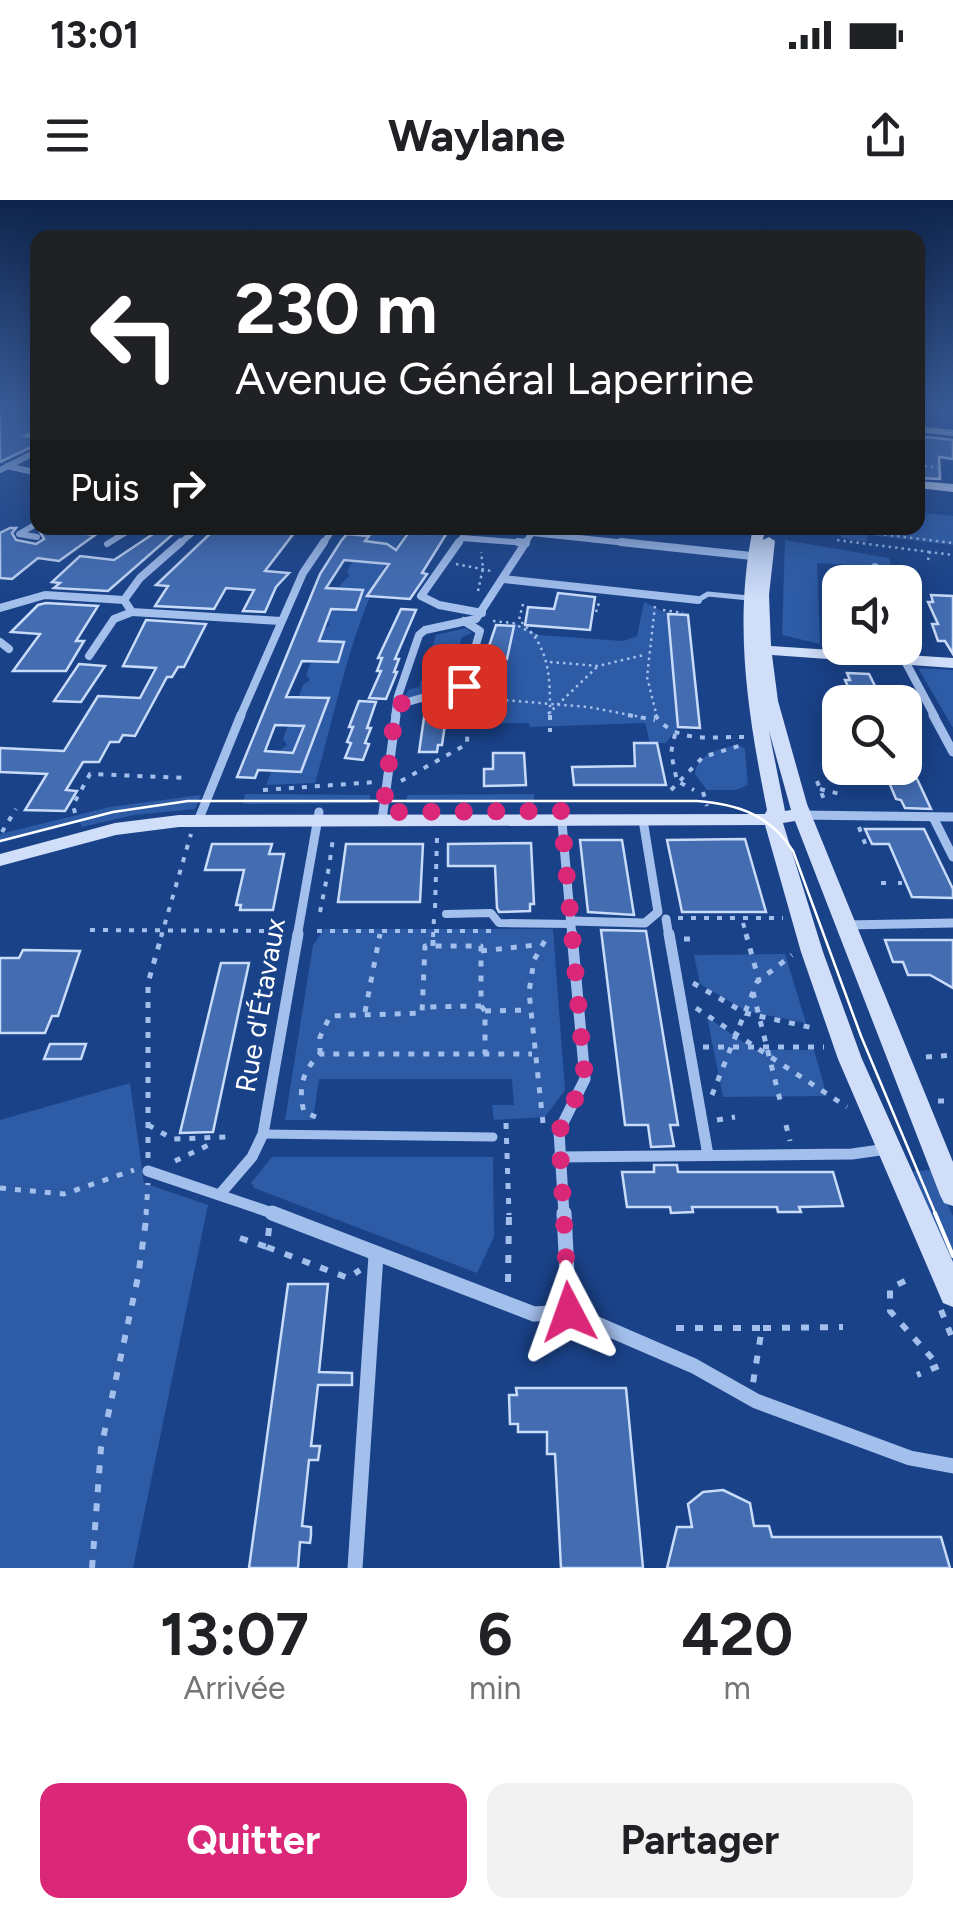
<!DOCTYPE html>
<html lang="fr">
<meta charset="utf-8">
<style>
:root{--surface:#fff;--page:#f2f2f2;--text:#202124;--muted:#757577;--accent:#db2777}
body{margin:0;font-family:Figtree,sans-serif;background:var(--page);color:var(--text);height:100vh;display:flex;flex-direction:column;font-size:38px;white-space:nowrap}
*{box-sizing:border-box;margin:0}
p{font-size:32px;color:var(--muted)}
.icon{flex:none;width:55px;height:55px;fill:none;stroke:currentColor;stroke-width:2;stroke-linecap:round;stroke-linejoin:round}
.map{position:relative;height:1368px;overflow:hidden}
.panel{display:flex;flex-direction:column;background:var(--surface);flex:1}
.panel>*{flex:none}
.top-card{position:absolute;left:30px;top:30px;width:895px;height:305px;border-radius:20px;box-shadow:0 5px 25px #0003;background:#202124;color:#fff;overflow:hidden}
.buttons{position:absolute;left:822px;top:365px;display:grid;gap:20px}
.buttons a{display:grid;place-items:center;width:100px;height:100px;border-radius:20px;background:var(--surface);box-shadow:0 5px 25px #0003;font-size:50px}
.pin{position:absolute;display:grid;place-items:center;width:85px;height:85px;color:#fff;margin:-42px;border-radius:20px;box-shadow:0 5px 15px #0006}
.me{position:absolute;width:110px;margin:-55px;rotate:356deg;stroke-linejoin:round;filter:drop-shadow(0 0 8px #0008)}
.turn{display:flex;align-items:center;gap:35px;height:210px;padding:0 40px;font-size:45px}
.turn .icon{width:130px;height:130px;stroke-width:2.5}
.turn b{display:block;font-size:70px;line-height:85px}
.then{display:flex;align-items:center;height:95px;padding:0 40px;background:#0003;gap:20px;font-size:38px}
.eta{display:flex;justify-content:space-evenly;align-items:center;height:170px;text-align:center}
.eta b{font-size:60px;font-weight:700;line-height:70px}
.cta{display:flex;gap:20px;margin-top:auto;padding:20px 40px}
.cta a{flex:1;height:115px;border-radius:20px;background:var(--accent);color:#fff;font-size:40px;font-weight:700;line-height:115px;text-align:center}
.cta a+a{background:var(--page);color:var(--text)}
.status{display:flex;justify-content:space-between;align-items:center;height:70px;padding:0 50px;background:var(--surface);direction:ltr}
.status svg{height:28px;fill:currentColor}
header{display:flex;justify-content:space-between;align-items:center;height:130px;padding:0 40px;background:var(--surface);font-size:45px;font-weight:700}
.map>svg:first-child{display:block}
</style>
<div class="status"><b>13:01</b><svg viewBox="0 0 49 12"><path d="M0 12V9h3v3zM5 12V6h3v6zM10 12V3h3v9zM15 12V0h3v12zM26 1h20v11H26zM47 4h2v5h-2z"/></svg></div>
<header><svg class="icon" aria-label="menu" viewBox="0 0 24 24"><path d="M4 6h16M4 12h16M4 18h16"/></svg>Waylane<svg class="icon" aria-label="share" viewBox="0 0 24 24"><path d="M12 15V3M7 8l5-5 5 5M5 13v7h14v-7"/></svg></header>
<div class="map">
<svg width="953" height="1368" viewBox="0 0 953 1368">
<rect width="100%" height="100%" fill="#1a4288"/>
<g fill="#2d5ba6">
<polygon points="918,312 953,316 953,345 868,335 867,342 841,338 842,329 877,333 878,328 918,328"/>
<path d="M377,328H409C356,395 339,501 315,583L266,585L279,551L287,545L283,539L303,485L310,480L306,475L324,429L330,425L327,420C332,406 337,383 350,376L347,372L357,352Z"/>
<polygon points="785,340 889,358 891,367 817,363 820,444 782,435"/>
<polygon points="644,402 668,414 678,527 666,543 650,543 645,523 530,527 529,523 471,523 473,494 493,495 515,423 538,435 623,441 637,436"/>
<polygon points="466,428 472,433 462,437 448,480 457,481 456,485 405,499 408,490 419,487 436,435"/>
<polygon points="918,468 953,470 953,528"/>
<path d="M739,545L745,549L748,585L736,590H707L695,574C697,554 720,548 739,545Z"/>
<polygon points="245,594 370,595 370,603 243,604"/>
<polygon points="534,594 534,603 406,603 407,595"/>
<polygon points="201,595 195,609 134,615 82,627 80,622 0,643 0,634 110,607"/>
<polygon points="324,729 553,729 565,890 545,917 494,920 492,905 514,905 512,879 319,879 313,920 285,920 313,745"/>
<polygon points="785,754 806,823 746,811 700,784 694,755"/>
<polygon points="707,817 755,850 814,850 827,896 723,897"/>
<polygon points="130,883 144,983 208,1005 133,1368 0,1368 0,920"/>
<polygon points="272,957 493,957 494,1037 477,1073 254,988 251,983"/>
<polygon points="933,970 953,1016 953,1069 913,971"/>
</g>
<g fill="#436cb1" stroke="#c8dbf9" stroke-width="2.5" fill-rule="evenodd">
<polygon points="7,208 38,208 38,230 25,236 38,238 38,244 0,262 0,211"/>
<polygon points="918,236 953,240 953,259 939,257 940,279 918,278"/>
<polygon points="10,328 16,328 12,333 16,340 36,344 44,339 39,330 43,328 95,335 59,361 38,358 12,379 0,378 0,333"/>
<polygon points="162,328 180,328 108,391 54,388 60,383 52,382 80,356 114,360"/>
<polygon points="216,328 294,333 265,371 289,373 276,387 265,412 243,411 254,390 226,388 214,409 155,406 168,386 156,385"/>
<path d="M433,328H450L422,373L427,374L410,399L367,396L389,364L344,360L326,388L363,390L356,410L331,409L319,441L344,442L338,462L302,461L286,497L329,498L301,572L258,570L255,578L237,577L320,374L341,341L347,334L369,336L365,341L387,344L396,350L409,332L429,334ZM275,525L304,526L293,553L265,551Z"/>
<polygon points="558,393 595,397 590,430 525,425 528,407 554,409"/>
<polygon points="931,395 953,396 953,454 945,441 938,441 932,424 938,424 928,402 933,402"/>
<polygon points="46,403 98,406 76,441 84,441 66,471 13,471 40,434 11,432 38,405"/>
<polygon points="401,409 416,410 395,459 399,459 394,472 397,472 386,499 369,498 381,471 377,471 382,458 378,458"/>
<polygon points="668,414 688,415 700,528 678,527"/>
<polygon points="146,420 206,424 184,467 178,467 172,477 167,477 135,536 123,535 119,542 110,542 99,562 83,562 66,590 77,591 65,611 25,610 47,574 0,572 0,548 64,551 98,496 140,498 156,468 123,466"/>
<polygon points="496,425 514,426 507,459 502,459 493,495 473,494"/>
<polygon points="79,464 105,466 81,502 54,501"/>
<polygon points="847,473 869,474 883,502 855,502 845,480 850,480"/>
<polygon points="359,501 376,502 367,528 371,528 365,543 369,544 363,560 345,558 351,543 347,542 353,527 349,527"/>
<polygon points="426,504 448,504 442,545 438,545 437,552 419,552"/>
<polygon points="634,543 657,543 666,585 574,585 572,567 635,566"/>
<polygon points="493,553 524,553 526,585 484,586 484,569 493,569"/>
<polygon points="883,568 912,568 931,609 905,608 901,600 896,599"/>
<polygon points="865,629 924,629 953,689 953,698 912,697 889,644 872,644"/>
<polygon points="745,639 766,712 682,712 667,640"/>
<polygon points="580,640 622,640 634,715 588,712"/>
<polygon points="531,643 534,704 530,704 530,711 499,712 497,708 495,666 448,666 448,644"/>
<polygon points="212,644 272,644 269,654 284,654 273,710 240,710 241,705 236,705 244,670 205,670"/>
<polygon points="346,644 423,644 420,702 338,702"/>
<polygon points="601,730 646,731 678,925 670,925 674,946 651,947 648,925 625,925"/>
<polygon points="885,740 953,740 953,788 930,775 908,775 903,762 893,762"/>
<polygon points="23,750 80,751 58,816 52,816 45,833 0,833 0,758 19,758"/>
<polygon points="221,763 249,763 213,932 180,933"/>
<polygon points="50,844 86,844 81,859 44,859"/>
<polygon points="654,965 677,965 678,972 833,972 843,1006 799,1007 801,1012 778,1012 777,1007 692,1007 693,1012 671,1013 670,1007 627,1007 622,972 654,972"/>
<polygon points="288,1084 328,1084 319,1172 352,1173 352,1185 318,1185 311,1246 320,1246 318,1260 309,1260 302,1326 311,1327 311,1335 310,1343 300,1342 298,1368 249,1368"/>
<polygon points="516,1188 626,1188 643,1368 561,1368 555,1254 547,1254 547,1232 518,1232 518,1224 510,1224 509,1195 517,1195"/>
<polygon points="723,1290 750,1303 754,1326 769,1326 772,1337 941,1337 950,1368 667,1368 677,1327 692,1327 688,1304 703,1292"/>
</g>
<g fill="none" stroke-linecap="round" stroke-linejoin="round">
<g stroke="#a3bfec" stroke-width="2.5" stroke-dasharray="2.5 4" stroke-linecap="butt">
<polyline points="918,265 940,268 940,275"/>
<polyline points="668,329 693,332"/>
<polyline points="839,329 953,343"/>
<polyline points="837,340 930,352"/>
<polyline points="928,360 930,352 953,355"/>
<polyline points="456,364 491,371"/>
<polyline points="837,369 833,376 840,403"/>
<polyline points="478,391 483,368 481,352"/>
<path d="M523,404L519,420C551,447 550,478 550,517"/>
<polyline points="655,406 647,477 657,517"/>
<polyline points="840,407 840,414"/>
<polyline points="663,410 683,413"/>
<polyline points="596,412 600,400"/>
<polyline points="493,421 513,423 539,437"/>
<polyline points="550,462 598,466 644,455"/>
<polyline points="467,497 588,507 641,517"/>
<polyline points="548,514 598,466"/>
<polyline points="468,517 468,498"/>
</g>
<g stroke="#a3bfec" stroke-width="4" stroke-dasharray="5 8" stroke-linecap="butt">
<polyline points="550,515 550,532"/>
<polyline points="628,515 655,520"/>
<path d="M655,515C676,545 713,536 746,537"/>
<polyline points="675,534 671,553 677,581 694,590"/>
<polyline points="401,581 467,544 468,515"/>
<polyline points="817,581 826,605"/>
<polyline points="820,589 844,595"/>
<polyline points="263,590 376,582"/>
<polyline points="671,590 703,557 745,544"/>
<polyline points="703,592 707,606"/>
<polyline points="75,613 73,605 90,574 188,578"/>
<polyline points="859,627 866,646"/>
<polyline points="2,632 16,609"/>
<polyline points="330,660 333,638"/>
<polyline points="881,683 887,683"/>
<polyline points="898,683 902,683"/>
<polyline points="435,708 437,638"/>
<polyline points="320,712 329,667"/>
<polyline points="678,718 783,718"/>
<polyline points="743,723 747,737"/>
<polyline points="90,730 280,731"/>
<polyline points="317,731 492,731"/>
<polyline points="161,737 191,634"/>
<polyline points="433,737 434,718"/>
</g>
<g stroke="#a3bfec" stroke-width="5" stroke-dasharray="6 9" stroke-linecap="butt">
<polyline points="746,734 759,781"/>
<polyline points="684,739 695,739"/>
<polyline points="433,746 433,734"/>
<polyline points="481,751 536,745"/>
<polyline points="693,783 745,813 818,829"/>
<polyline points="753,792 782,908"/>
<polyline points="481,806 485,811 485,854"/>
<polyline points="696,808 847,907"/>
<polyline points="485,811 530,810"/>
<polyline points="365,812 380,734"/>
<polyline points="703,847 824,847"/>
<polyline points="320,854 320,837 330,816 422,813 425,746 481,746 481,806 424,807"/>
<polyline points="926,857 953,855"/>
<polyline points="712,895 757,782 792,755"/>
<polyline points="938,901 953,901"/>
<path d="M316,917L304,912C298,889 302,871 320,854H532"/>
<polyline points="717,920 735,917"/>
<polyline points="506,923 509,1015"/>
<polyline points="543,923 529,792 534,760 548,735"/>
<polyline points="148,925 173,939 226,937"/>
<polyline points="786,925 790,941"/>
<polyline points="148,958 148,783 162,734"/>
<polyline points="175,961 215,942"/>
<polyline points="0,988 64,994 134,970"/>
<polyline points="146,1015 148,983"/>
</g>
<g stroke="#a3bfec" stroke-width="6" stroke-dasharray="8 11" stroke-linecap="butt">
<polyline points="269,1028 267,1047 348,1078 360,1070"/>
<polyline points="240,1038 267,1047"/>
<polyline points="905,1081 890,1088 890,1111 939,1166 917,1175"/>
<polyline points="508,1082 509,1013"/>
<polyline points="941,1110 953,1140"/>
<polyline points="676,1128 762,1128 753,1183"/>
<polyline points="763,1128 843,1127"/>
<polyline points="92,1368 101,1248 138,1077 147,1013"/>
</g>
<polyline stroke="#a3bfec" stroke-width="5" points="698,400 708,394 749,398"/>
<polyline stroke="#a3bfec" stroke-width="8" points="446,714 491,713 499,723 571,724"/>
<polyline stroke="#a3bfec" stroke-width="9" points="263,934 493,937"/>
<g stroke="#a3bfec" stroke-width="6">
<polyline points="7,266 38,273"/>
<polyline points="0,270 38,251"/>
<polyline points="532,333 645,345"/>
<polyline points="37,337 19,334 38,323"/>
<polyline points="107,344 133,328"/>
<polyline points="178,345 198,328"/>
<polyline points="322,345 334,328"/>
<polyline points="457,345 462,338 526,343"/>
<polyline points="524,345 535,328"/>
</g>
<g stroke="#a3bfec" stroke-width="8">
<polyline points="181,342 140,378 124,400 132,412 281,421"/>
<polyline points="459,342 421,396 439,405 482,413"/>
<polyline points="518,342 526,343"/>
<polyline points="621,342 761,357"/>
<polyline points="875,367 880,382"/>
<polyline points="504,379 698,400"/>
<polyline points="0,408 45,395 124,400"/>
<polyline points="0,442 9,449"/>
<polyline points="898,448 935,517"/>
<polyline points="89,456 114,419 132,412"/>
<polyline points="397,505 464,486 480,431 464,421"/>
<polyline points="240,517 303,373 324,342"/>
<polyline points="395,517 398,496 419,435 425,430 476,419 526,342"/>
</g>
<g stroke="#a3bfec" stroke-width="9">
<polyline points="933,515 953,552"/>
<polyline points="561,611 572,737"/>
<polyline points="800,615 953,617"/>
<polyline points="933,617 953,657"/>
<polyline points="382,620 396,515"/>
<polyline points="198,621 241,515"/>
<polyline points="666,719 669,737"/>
<polyline points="571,721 645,723 658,712 643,620"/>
<polyline points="846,725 953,723"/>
<polyline points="297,737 319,612"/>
</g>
<g stroke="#a3bfec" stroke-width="11">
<polyline points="669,734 708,955"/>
<polyline points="558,957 852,954 887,949"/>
<polyline points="148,971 278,1015"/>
<polyline points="221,993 252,957 263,934 298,734"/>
<polyline points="564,1015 559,931 585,879 572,734"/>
</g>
<g stroke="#a3bfec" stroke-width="15">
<polyline points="272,1013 534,1114 569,1112 694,1166 756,1201 910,1258 953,1266"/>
<polyline points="564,1013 569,1112"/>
<polyline points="355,1368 376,1055"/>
</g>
<g fill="#d0def9" fill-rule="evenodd">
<polygon points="918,226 953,230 953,236 918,232"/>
<polygon points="918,281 953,284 953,292 918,288"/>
<path d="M753,328H765L763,340L769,337L775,341L769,395L771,446L953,458V468L772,455L778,501L807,604L953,962V1006L944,1003L940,995L795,621L783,623L823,752L862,859L953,1062V1107L943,1103L838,859L801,752L765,625L179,627L116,635L0,666V654L115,623L179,615L765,614L767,610C748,515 733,424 753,328ZM769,531L791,610L785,611Z"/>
</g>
<path stroke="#fff" stroke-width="2.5" d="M0,641L113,612L188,601H697C738,604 770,615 793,651L861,836L936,1015"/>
<polyline stroke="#fff" stroke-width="4" points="935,1013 953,1056"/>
</g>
<linearGradient id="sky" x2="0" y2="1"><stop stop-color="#0e244b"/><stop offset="0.52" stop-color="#385a96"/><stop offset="1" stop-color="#385a96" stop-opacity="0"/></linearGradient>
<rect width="953" height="399" fill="url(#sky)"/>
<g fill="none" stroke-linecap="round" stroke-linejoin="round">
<polyline stroke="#db2777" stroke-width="18" stroke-dasharray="0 32.4" points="464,486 396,505 383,612 561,611 585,879 559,931 569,1112"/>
</g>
<g text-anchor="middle" stroke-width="8" stroke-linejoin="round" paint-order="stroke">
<g font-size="28" fill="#fff" stroke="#1a4288">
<text transform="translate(260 805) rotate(-80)" y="10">Rue d'Étavaux</text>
</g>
</g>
</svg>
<div class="buttons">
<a><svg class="icon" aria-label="sound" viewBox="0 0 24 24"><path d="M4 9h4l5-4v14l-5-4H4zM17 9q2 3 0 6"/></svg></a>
<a><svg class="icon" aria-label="search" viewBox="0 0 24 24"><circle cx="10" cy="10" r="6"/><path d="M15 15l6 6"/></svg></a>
</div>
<div class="pin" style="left:464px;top:486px;background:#d93025"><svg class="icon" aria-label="arrive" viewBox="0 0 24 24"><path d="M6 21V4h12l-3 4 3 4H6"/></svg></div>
<svg class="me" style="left:569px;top:1112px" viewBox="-20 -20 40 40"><path d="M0-17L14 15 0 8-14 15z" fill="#db2777" stroke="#fff" stroke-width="4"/></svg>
<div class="top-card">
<div class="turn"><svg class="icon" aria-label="left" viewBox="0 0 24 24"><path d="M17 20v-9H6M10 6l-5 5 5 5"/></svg><div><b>230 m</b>Avenue Général Laperrine</div></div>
<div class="then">Puis<svg class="icon" aria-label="right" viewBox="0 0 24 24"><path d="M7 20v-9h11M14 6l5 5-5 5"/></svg></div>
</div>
</div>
<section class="panel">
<div class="eta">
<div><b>13:07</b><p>Arrivée</p></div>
<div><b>6</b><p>min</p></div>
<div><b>420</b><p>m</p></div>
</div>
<div class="cta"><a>Quitter</a><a>Partager</a></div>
</section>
